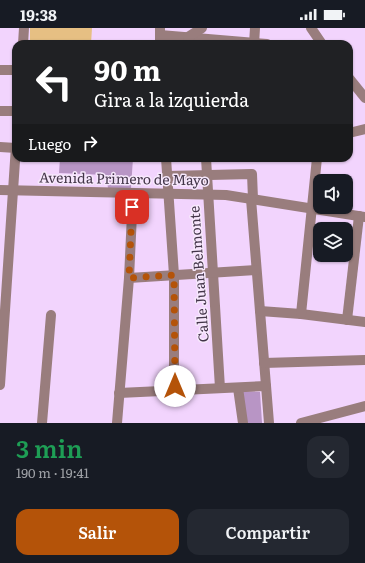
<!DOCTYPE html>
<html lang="es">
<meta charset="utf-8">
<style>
:root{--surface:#171b24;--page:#242831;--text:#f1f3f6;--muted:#9ea1a6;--accent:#b45309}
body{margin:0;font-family:Literata,serif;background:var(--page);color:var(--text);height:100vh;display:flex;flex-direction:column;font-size:15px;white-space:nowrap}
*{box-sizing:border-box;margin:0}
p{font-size:13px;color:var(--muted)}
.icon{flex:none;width:22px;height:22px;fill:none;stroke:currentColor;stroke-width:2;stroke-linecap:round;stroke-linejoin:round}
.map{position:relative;height:395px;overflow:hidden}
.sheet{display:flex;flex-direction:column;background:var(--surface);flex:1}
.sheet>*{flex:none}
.banner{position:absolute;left:12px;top:12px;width:341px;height:122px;border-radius:12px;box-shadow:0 1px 3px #0004;background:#202124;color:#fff;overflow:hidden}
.buttons{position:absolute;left:313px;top:146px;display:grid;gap:8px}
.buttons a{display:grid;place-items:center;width:40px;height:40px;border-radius:8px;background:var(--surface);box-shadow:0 1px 3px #0004;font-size:20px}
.pin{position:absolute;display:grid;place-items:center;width:34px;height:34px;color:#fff;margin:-17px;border-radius:8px;box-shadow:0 2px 6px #0006}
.me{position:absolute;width:44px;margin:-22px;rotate:0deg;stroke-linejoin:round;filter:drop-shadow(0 0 3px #0008)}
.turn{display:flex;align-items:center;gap:14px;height:84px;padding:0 16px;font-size:18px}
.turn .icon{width:52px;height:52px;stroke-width:2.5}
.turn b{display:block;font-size:28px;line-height:34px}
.then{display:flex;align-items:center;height:38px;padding:0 16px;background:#0003;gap:8px;font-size:15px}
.round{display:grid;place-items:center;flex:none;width:42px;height:42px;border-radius:12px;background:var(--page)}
.summary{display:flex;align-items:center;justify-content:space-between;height:68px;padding:0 16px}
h1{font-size:24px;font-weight:600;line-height:30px;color:#1e9e55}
.action{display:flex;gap:8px;margin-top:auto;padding:8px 16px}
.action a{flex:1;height:46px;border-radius:12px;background:var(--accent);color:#fff;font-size:16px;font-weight:600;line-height:46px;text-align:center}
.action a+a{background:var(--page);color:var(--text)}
.status{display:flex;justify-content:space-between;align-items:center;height:28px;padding:0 20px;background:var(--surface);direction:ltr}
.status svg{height:11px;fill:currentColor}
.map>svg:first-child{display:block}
</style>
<div class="status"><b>19:38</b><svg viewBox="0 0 49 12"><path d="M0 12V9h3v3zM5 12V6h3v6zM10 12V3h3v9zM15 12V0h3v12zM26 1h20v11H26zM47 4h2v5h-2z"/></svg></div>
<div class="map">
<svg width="365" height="395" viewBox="0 0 365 395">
<rect width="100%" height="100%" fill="#f2d4fd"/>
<polygon fill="#e6bf83" points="30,0 92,0 91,16 30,14"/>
<g fill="#b895c5">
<polygon points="60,130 133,130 131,160 108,160 106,147 59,145"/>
<polygon points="241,363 260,364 262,395 246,395"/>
</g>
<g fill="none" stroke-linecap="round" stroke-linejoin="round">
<g stroke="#997d7d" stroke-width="10">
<polyline points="311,0 322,16"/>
<polyline points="160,7 267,16"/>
<polyline points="188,9 202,0"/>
<polyline points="23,16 24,0"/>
<polyline points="160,16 160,0"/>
<polyline points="254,16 255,0"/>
<polyline points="0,42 16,42"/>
<polyline points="349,50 365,70"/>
<polyline points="0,83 16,83"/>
<polyline points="349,105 365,101"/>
<polyline points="0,119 16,120"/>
<polyline points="166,130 174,247 174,363"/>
<polyline points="206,130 220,360"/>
<polyline points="167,148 252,146 253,171"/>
<polyline points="0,162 226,167 365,189"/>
<polyline points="251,171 269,395"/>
<polyline points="129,250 256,242"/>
<polyline points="260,283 301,286 365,294"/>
<polyline points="301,286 317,130"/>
<polyline points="347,292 359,188"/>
<polyline points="264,335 365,332"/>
<polyline points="0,357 16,118"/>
<polyline points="238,360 243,395"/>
<polyline points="119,365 266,358"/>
<polyline points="42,395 51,287"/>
<polyline points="117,395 129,250 133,165"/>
<polyline points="301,395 365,378"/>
</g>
</g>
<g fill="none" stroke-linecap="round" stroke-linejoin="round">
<polyline stroke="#b45309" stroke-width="7" stroke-dasharray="0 12.6" points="132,179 129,250 174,247 175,358"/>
</g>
<g text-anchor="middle" stroke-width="3" stroke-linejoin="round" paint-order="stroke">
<g font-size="14" fill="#433549" stroke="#f7e8fc">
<text transform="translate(124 151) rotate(1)" y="5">Avenida Primero de Mayo</text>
<text transform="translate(199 246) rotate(-94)" y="5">Calle Juan Belmonte</text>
</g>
</g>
</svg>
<div class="buttons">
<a><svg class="icon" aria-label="sound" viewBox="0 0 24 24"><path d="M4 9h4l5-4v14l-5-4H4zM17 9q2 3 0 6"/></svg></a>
<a><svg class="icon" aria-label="layers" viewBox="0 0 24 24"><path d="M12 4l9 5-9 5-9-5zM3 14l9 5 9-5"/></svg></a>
</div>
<div class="pin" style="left:132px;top:179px;background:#d93025"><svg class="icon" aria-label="arrive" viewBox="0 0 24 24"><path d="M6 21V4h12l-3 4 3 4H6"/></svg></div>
<svg class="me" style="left:175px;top:358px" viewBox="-20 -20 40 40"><circle r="19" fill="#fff"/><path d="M0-13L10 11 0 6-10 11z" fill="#b45309"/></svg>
<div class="banner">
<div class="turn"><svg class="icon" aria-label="left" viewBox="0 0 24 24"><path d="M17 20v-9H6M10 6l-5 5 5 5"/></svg><div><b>90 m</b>Gira a la izquierda</div></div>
<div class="then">Luego<svg class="icon" aria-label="right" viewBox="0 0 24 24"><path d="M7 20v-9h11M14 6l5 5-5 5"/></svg></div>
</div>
</div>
<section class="sheet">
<div class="summary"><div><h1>3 min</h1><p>190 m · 19:41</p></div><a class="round"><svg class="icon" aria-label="close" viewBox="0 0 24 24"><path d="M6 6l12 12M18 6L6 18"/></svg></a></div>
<div class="action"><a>Salir</a><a>Compartir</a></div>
</section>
